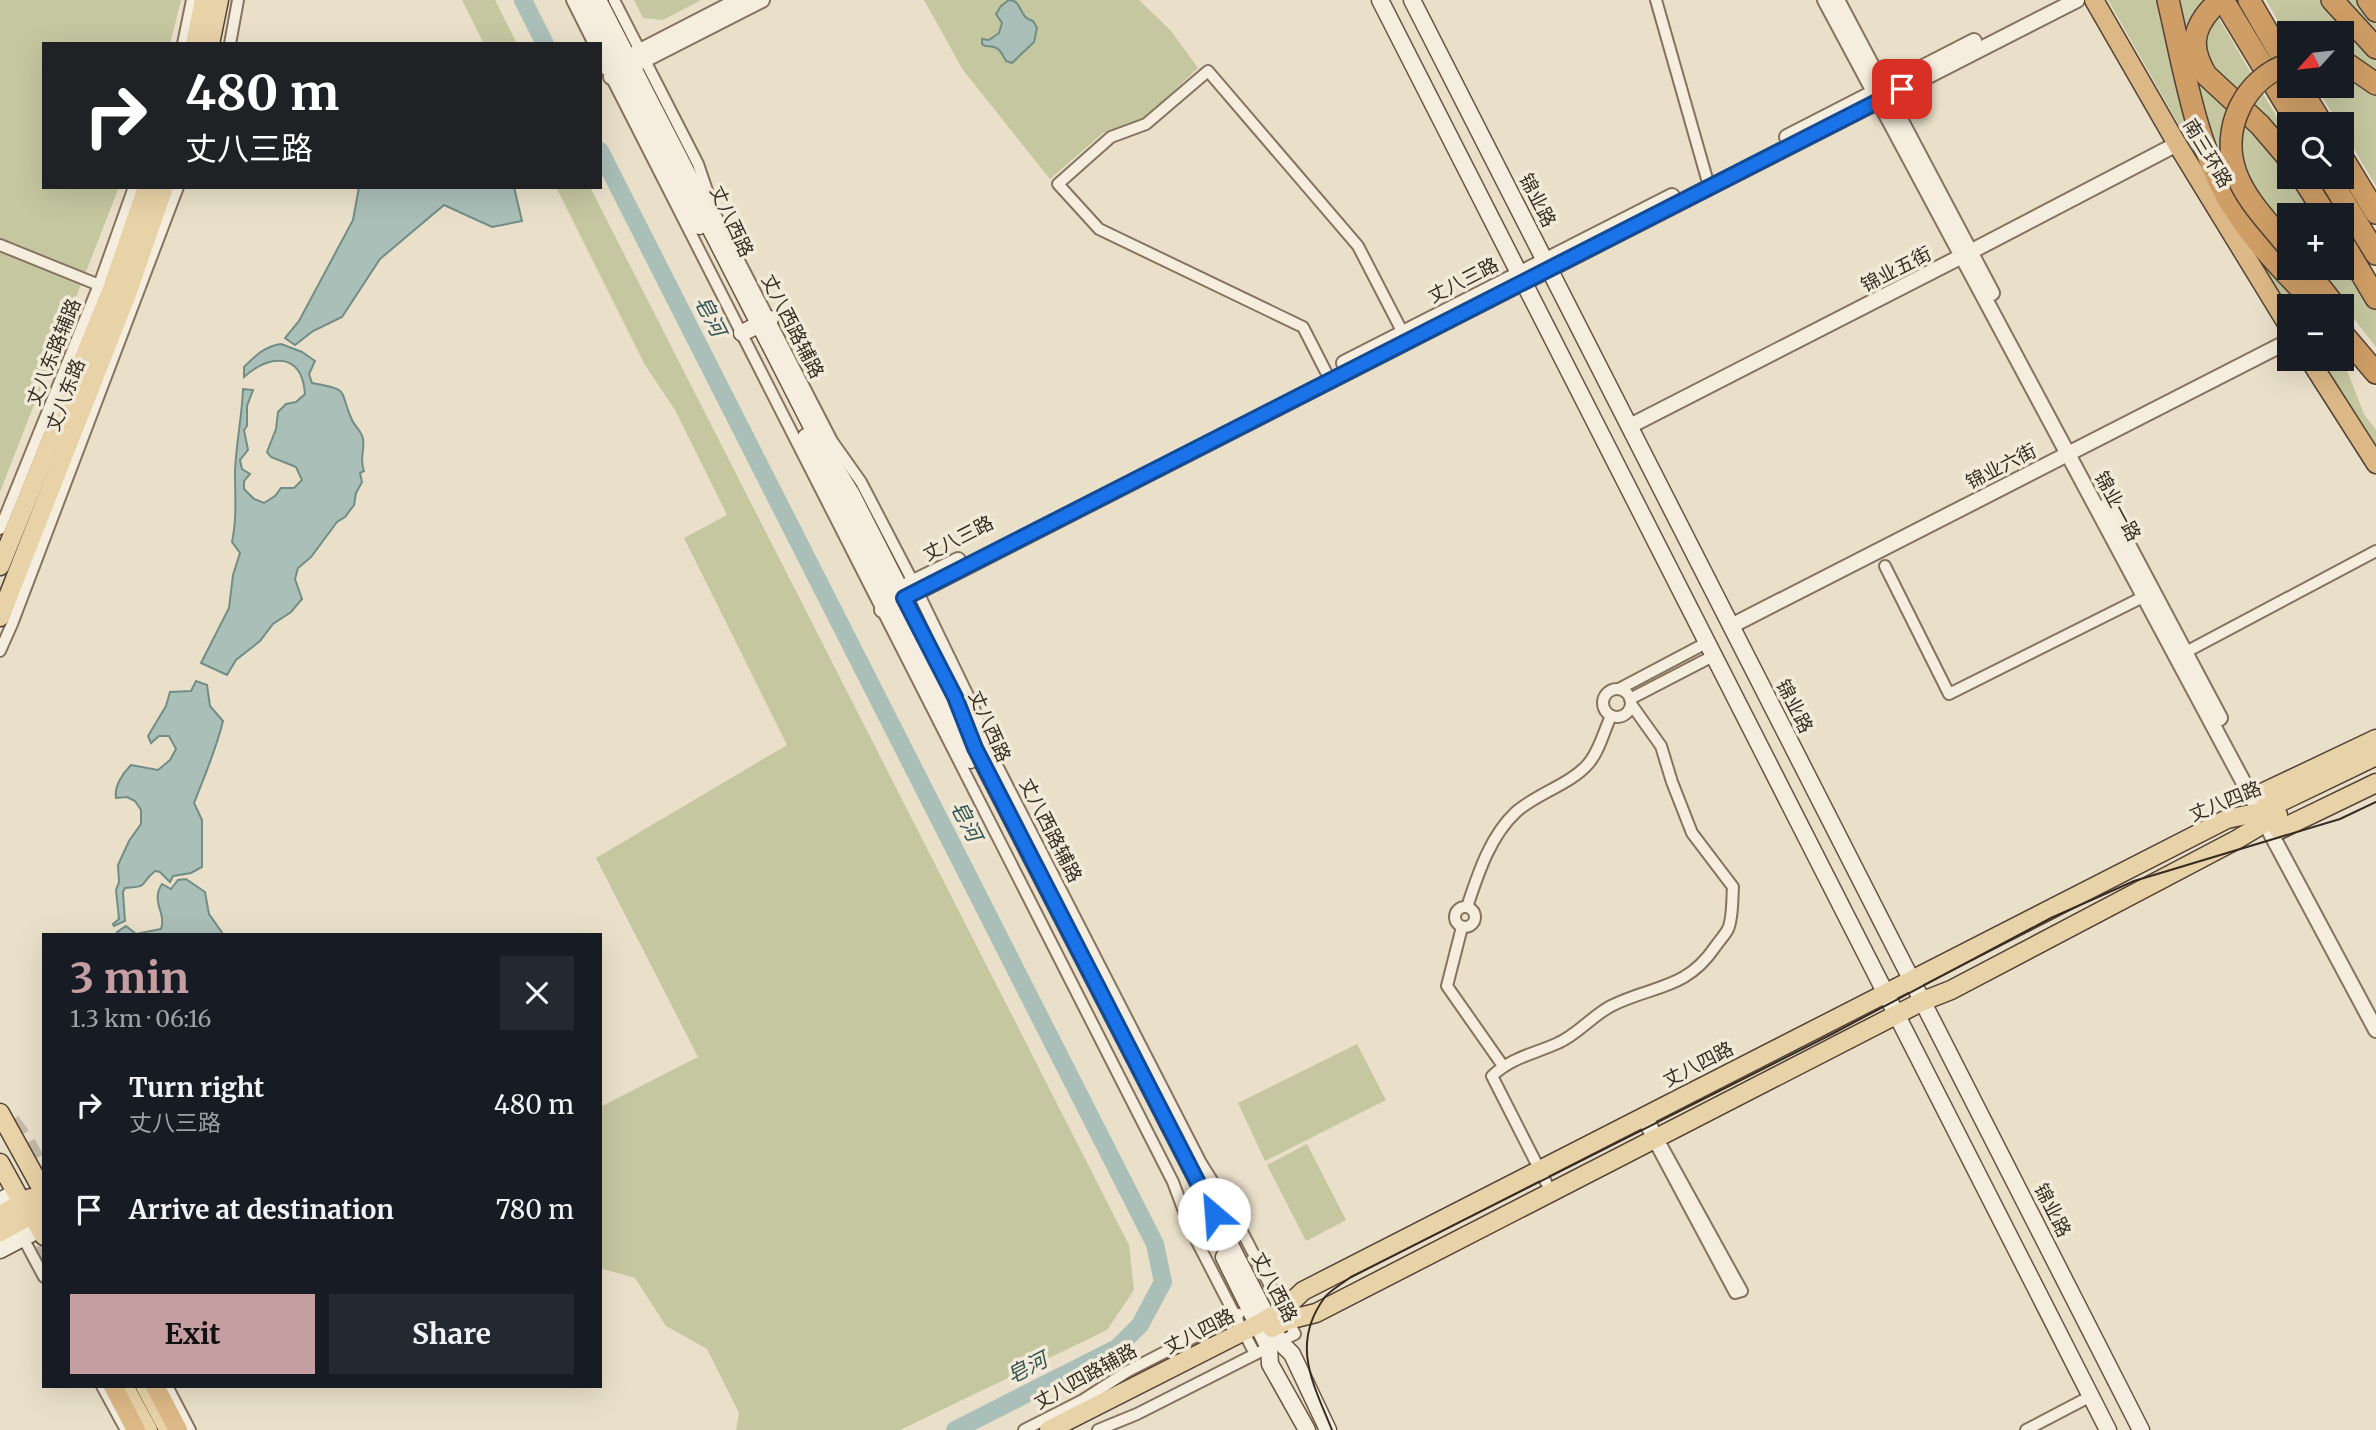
<!DOCTYPE html>
<meta charset="utf-8">
<style>
:root{--surface:#171b24;--page:#242831;--text:#f1f3f6;--muted:#9ea1a6;--accent:#c49ea1}
body{margin:0;font-family:Merriweather,"Noto Sans SC",serif;background:var(--page);color:var(--text);height:100vh;display:flex;flex-direction:column;font-size:26px;white-space:nowrap}
*{box-sizing:border-box;margin:0}
p{font-size:23px;color:var(--muted)}
.icon{flex:none;width:38px;height:38px;fill:none;stroke:currentColor;stroke-width:2;stroke-linecap:round;stroke-linejoin:round}
.map{position:relative;flex:1;overflow:hidden}
.drawer{position:absolute;left:42px;top:933px;width:560px;height:455px;display:flex;flex-direction:column;background:var(--surface);border-radius:0px;box-shadow:0 7px 28px #0002}
.drawer>*{flex:none}
.guide{position:absolute;left:42px;top:42px;width:560px;height:147px;border-radius:0px;box-shadow:0 7px 28px #0002;background:#202124;color:#fff;overflow:hidden}
.needle{width:46px;rotate:243deg}
.tools{position:absolute;left:2277px;top:21px;display:grid;gap:14px}
.tools a{display:grid;place-items:center;width:77px;height:77px;border-radius:0px;background:var(--surface);box-shadow:0 7px 28px #0002;font-size:35px}
.pin{position:absolute;display:grid;place-items:center;width:60px;height:60px;color:#fff;margin:-30px;border-radius:14px;box-shadow:0 4px 10px #0006}
.me{position:absolute;width:77px;margin:-38px;rotate:333deg;stroke-linejoin:round;filter:drop-shadow(0 0 5px #0008)}
.turn{display:flex;align-items:center;gap:24px;height:147px;padding:0 28px;font-size:32px}
.turn .icon{width:91px;height:91px;stroke-width:2.5}
.turn b{display:block;font-size:49px;line-height:60px}
.round{display:grid;place-items:center;flex:none;width:74px;height:74px;border-radius:0px;background:var(--page)}
.summary{display:flex;align-items:center;justify-content:space-between;height:119px;padding:0 28px}
h1{font-size:42px;font-weight:700;line-height:52px;color:var(--accent)}
.primary-button{display:flex;gap:14px;margin-top:auto;padding:14px 28px}
.primary-button a{flex:1;height:80px;border-radius:0px;background:var(--accent);color:#111;font-size:28px;font-weight:700;line-height:80px;text-align:center}
.primary-button a+a{background:var(--page);color:var(--text)}
ul{padding:0;list-style:none}
li{display:flex;align-items:center;gap:21px;height:105px;padding:0 28px}
li div{flex:1}
li b{display:block;font-size:26px}
li em{font-style:normal}
.map>svg:first-child{display:block}
</style>
<div class="map">
<svg width="2376" height="1430" viewBox="0 0 2376 1430">
<rect width="100%" height="100%" fill="#eae0ca"/>
<g fill="#c4c79f">
<polygon points="0,0 181,0 170,44 44,44 44,187 119,187 0,492"/>
<polygon points="462,0 495,0 517,44 484,44"/>
<polygon points="634,0 701,0 663,20 643,18"/>
<polygon points="924,0 1139,0 1171,31 1198,68 1143,120 1103,133 1050,179 963,70"/>
<polygon points="2108,0 2162,0 2218,194"/>
<polygon points="2178,0 2207,0 2187,43"/>
<polygon points="2266,0 2325,0 2376,56 2376,186 2342,129 2342,124 2339,124 2315,86 2342,86 2342,33 2289,33 2289,40"/>
<polygon points="2344,0 2362,0 2376,20 2376,33"/>
<polygon points="2214,10 2289,138 2289,151 2202,59 2207,19"/>
<polygon points="2198,73 2289,166 2289,177 2296,177 2320,215 2289,215 2289,268 2342,268 2342,251 2376,309 2376,347 2316,270 2308,306 2289,306 2289,310 2244,236 2199,94"/>
<polygon points="556,187 590,187 1129,1245 1134,1290 1107,1330 900,1430 736,1430 739,1413 707,1349 666,1326 635,1278 600,1268 600,1107 698,1057 596,858 787,745 684,538 727,515 675,410 645,365"/>
<polygon points="2342,358 2364,414 2376,430 2376,445 2319,359"/>
<polygon points="1357,1044 1386,1100 1265,1161 1238,1103"/>
<polygon points="1307,1144 1346,1220 1306,1241 1267,1165"/>
</g>
<g fill="#aabfb8" stroke="#718d85" stroke-width="2">
<path d="M1009,0C1023,0 1018,18 1033,21L1037,28L1034,42L1012,63L1006,61C1000,50 999,46 985,46L982,44V39L989,40L999,33L1002,23L996,14L1001,6Z"/>
<polygon points="359,187 514,187 522,221 492,227 444,205 380,259 342,317 313,331 295,345 285,338 299,321 353,220"/>
<path d="M281,344L302,352L315,361L309,374L312,383C352,390 338,390 352,420C355,427 362,431 363,439C365,451 359,458 364,471L360,473L362,482L356,493L354,505L345,517L337,522L311,557L298,568L295,579L302,599L291,612L273,624L260,641L236,660L227,675L201,663L229,608L233,575L240,553L232,542C237,519 235,496 235,471C236,444 242,417 243,389L253,390L247,406V426L244,430L248,450L240,460L242,469L250,474L244,481V489L254,499L264,503L275,496L281,488H294L302,480L296,467L271,457L267,452L276,429L278,412L286,404L296,402L305,394C302,353 271,353 244,377V367C255,356 265,346 281,344Z"/>
<path d="M196,681L207,685L210,706L223,721C216,750 205,775 194,803L202,820V867L191,873L173,876L170,882L160,872L155,871C137,886 151,886 125,888L123,892L125,921L114,926L113,924L119,919L116,890L119,882L118,865L129,841L141,824V810L135,801L127,797L116,798C114,786 123,773 131,765L158,770L170,760L176,749L169,736H159L151,743L148,736L166,706L170,692L191,691Z"/>
<path d="M186,879L205,892L209,914L223,934H120L117,932L126,926L136,934L161,929C167,913 150,902 162,884L171,889L178,880Z"/>
</g>
<g fill="none" stroke-linecap="round" stroke-linejoin="round">
<g stroke="#aabfb8" stroke-width="18">
<polyline points="523,0 545,44"/>
<polyline points="600,151 1155,1244 1163,1282 1140,1325 1117,1348 955,1430"/>
</g>
<g stroke="#c6bca8" stroke-width="18" stroke-dasharray="18 9" stroke-linecap="butt">
<polyline points="11,1121 26,1142 44,1175"/>
<polyline points="24,1223 44,1259"/>
</g>
<g stroke="#857360" stroke-width="14">
<g id="minor">
<polyline points="572,0 594,44"/>
<polyline points="614,0 698,164 715,214 832,441 861,482 913,582 974,708 986,744 1201,1163 1233,1214 1295,1334 1137,1414 1098,1430"/>
<polyline points="1656,0 1707,179"/>
<polyline points="183,44 192,0"/>
<polyline points="230,44 238,0"/>
<polyline points="600,55 1173,1182 1191,1230 1255,1354"/>
<polyline points="0,245 104,287"/>
<polyline points="1326,372 1303,327 1099,229 1058,184 1111,137 1146,124 1208,71 1358,246 1403,333"/>
<polyline points="0,529 99,285 134,187"/>
<polyline points="1885,566 1949,694 2151,593"/>
<polyline points="0,651 12,624 178,187"/>
<polyline points="2186,652 2376,551"/>
<polyline points="1619,689 1706,643"/>
<circle cx="1617" cy="703" r="14"/>
<polyline points="1630,699 1713,656"/>
<circle cx="1465" cy="917" r="10"/>
<path d="M1467,907C1478,874 1490,836 1516,812C1536,794 1571,784 1588,764C1599,752 1604,731 1611,716"/>
<polyline points="1462,927 1447,986 1503,1066"/>
<polyline points="1641,1117 1735,1293 1742,1291 1657,1137 1647,1114"/>
<path d="M1551,1192L1492,1076C1512,1057 1534,1054 1558,1043C1577,1035 1592,1016 1611,1006C1653,985 1686,990 1715,947C1719,941 1725,935 1728,929C1733,918 1732,899 1733,887L1692,833L1672,782L1661,746L1631,704"/>
<polyline points="23,1238 44,1277"/>
<polyline points="102,1386 126,1430"/>
<polyline points="167,1386 190,1430"/>
<polyline points="1024,1430 1083,1400 1128,1371 1239,1314"/>
<polyline points="2026,1430 2091,1396"/>
</g>
</g>
<g stroke="#857360" stroke-width="18">
<g id="tertiary">
<polyline points="1825,0 2376,1030"/>
<polyline points="1837,0 1992,293"/>
<polyline points="607,68 739,0"/>
<polyline points="611,77 762,0"/>
<polyline points="1787,137 1974,41"/>
<polyline points="1344,363 1672,196"/>
<polyline points="1630,426 1970,252 2177,144"/>
<polyline points="2107,505 2220,718"/>
<polyline points="891,593 958,560"/>
<polyline points="882,610 2077,0"/>
<polyline points="1731,626 2289,341"/>
</g>
</g>
<g stroke="#675443" stroke-width="19">
<g id="secondary">
<polyline points="584,0 699,226"/>
<polyline points="598,0 690,179 706,220 818,439 852,495 900,589 955,697 975,748 1280,1342 1292,1354 1328,1430"/>
<polyline points="1380,0 2108,1430"/>
<polyline points="1412,0 2141,1430"/>
<polyline points="742,333 770,319"/>
<polyline points="806,437 970,760"/>
<polyline points="0,1201 16,1192"/>
<polyline points="0,1250 40,1229"/>
<polyline points="1224,1257 1269,1348 1270,1364 1307,1430"/>
</g>
</g>
<g stroke="#534234" stroke-width="21">
<g id="primary">
<polyline points="195,44 204,0"/>
<polyline points="210,44 219,0"/>
<polyline points="0,566 112,289 147,187"/>
<polyline points="0,617 127,294 164,187"/>
<polyline points="2260,794 2376,739"/>
<polyline points="2279,830 2376,783"/>
<polyline points="0,1113 44,1193"/>
<polyline points="0,1163 22,1203 32,1215 44,1236"/>
<polyline points="0,1215 31,1198"/>
<polyline points="0,1232 44,1208"/>
<polyline points="1272,1328 1288,1320 1316,1313 1923,1001 1951,990 2236,840 2278,815"/>
<polyline points="124,1386 148,1430"/>
<polyline points="145,1386 167,1427"/>
<polyline points="1049,1430 1258,1324 1283,1310 1303,1291 2227,819 2260,812 2376,756"/>
</g>
</g>
<g stroke="#534234" stroke-width="21">
<g id="trunk">
<polyline points="2094,0 2177,144 2289,327"/>
<polyline points="2309,359 2376,464"/>
<polyline points="113,1386 136,1430"/>
<polyline points="155,1386 178,1430"/>
</g>
</g>
<g stroke="#534234" stroke-width="24">
<g id="motorway">
<path d="M2168,0C2184,68 2195,143 2231,204C2254,242 2287,274 2317,306"/>
<polyline points="2223,0 2298,124"/>
<polyline points="2249,0 2289,69"/>
<polyline points="2332,0 2376,48"/>
<polyline points="2368,0 2376,11"/>
<path d="M2211,9C2191,31 2191,50 2206,75L2260,125L2289,159"/>
<polyline points="2342,64 2350,66 2376,84"/>
<polyline points="2299,86 2322,124"/>
<polyline points="2342,157 2376,213"/>
<polyline points="2302,177 2326,215"/>
<polyline points="2329,177 2376,254"/>
<polyline points="2342,241 2376,298"/>
<polyline points="2305,268 2335,306"/>
<polyline points="2342,333 2376,373"/>
</g>
</g>
<use href="#minor" stroke="#f5eddd" stroke-width="10"/>
<use href="#tertiary" stroke="#f5eddd" stroke-width="14"/>
<use href="#secondary" stroke="#f5eddd" stroke-width="16"/>
<use href="#primary" stroke="#e8d2a7" stroke-width="18"/>
<use href="#trunk" stroke="#dcb886" stroke-width="18"/>
<use href="#motorway" stroke="#cf9e66" stroke-width="21"/>
<path stroke="#372c22" stroke-width="2" d="M1332,1430C1313,1383 1290,1344 1325,1297C1332,1289 1343,1283 1351,1277L1832,1034L2051,918L2134,881L2340,819L2376,802"/>
<g stroke="#534234" stroke-width="24" stroke-linecap="butt">
<path id="motorway-bridge" d="M2289,64C2245,78 2220,128 2236,173C2246,201 2271,225 2289,248"/>
</g>
<use href="#motorway-bridge" stroke="#cf9e66" stroke-width="21"/>
</g>
<g fill="none" stroke-linecap="round" stroke-linejoin="round">
<g stroke="#114b97" stroke-width="18">
<polyline id="route" points="1214,1214 975,748 955,697 904,598 1902,89"/>
</g>
<use href="#route" stroke="#1a73e8" stroke-width="12"/>
</g>
<g text-anchor="middle" stroke-width="7" stroke-linejoin="round" paint-order="stroke">
<g font-size="19" fill="#372c22" stroke="#f2ead9">
<text transform="translate(2208 153) rotate(59)" y="7">南三环路</text>
<text transform="translate(1538 200) rotate(63)" y="7">锦业路</text>
<text transform="translate(732 221) rotate(65)" y="7">丈八西路</text>
<text transform="translate(1896 269) rotate(-27)" y="7">锦业五街</text>
<text transform="translate(1463 280) rotate(-27)" y="7">丈八三路</text>
<text transform="translate(793 326) rotate(63)" y="7">丈八西路辅路</text>
<text transform="translate(53 352) rotate(-68)" y="7">丈八东路辅路</text>
<text transform="translate(65 395) rotate(-69)" y="7">丈八东路</text>
<text transform="translate(2001 466) rotate(-27)" y="7">锦业六街</text>
<text transform="translate(2118 506) rotate(62)" y="7">锦业一路</text>
<text transform="translate(958 538) rotate(-27)" y="7">丈八三路</text>
<text transform="translate(1795 706) rotate(63)" y="7">锦业路</text>
<text transform="translate(990 726) rotate(66)" y="7">丈八西路</text>
<text transform="translate(2225 801) rotate(-22)" y="7">丈八四路</text>
<text transform="translate(1051 830) rotate(63)" y="7">丈八西路辅路</text>
<text transform="translate(1698 1064) rotate(-27)" y="7">丈八四路</text>
<text transform="translate(2053 1210) rotate(63)" y="7">锦业路</text>
<text transform="translate(1275 1287) rotate(63)" y="7">丈八西路</text>
<text transform="translate(1199 1331) rotate(-27)" y="7">丈八四路</text>
<text transform="translate(1085 1376) rotate(-29)" y="7">丈八四路辅路</text>
</g>
<g font-size="21" font-style="italic" fill="#335552" stroke="#f2ead9">
<text transform="translate(710 316) rotate(63)" y="7">皂河</text>
<text transform="translate(966 821) rotate(63)" y="7">皂河</text>
<text transform="translate(1027 1368) rotate(-27)" y="7">皂河</text>
</g>
</g>
</svg>
<div class="tools">
<a><svg class="needle" viewBox="-14 -14 28 28"><path d="M0-13l5 13h-10z" fill="#e53935"/><path d="M0 13l5-13h-10z" fill="#9ea1a6"/></svg></a>
<a><svg class="icon" aria-label="search" viewBox="0 0 24 24"><circle cx="10" cy="10" r="6"/><path d="M15 15l6 6"/></svg></a>
<a>+</a>
<a>−</a>
</div>
<div class="pin" style="left:1902px;top:89px;background:#d93025"><svg class="icon" aria-label="arrive" viewBox="0 0 24 24"><path d="M6 21V4h12l-3 4 3 4H6"/></svg></div>
<svg class="me" style="left:1214px;top:1214px" viewBox="-20 -20 40 40"><circle r="19" fill="#fff"/><path d="M0-13L10 11 0 6-10 11z" fill="#1a73e8"/></svg>
<div class="guide">
<div class="turn"><svg class="icon" aria-label="right" viewBox="0 0 24 24"><path d="M7 20v-9h11M14 6l5 5-5 5"/></svg><div><b>480 m</b>丈八三路</div></div>
</div>
<section class="drawer">
<div class="summary"><div><h1>3 min</h1><p>1.3 km · 06:16</p></div><a class="round"><svg class="icon" aria-label="close" viewBox="0 0 24 24"><path d="M6 6l12 12M18 6L6 18"/></svg></a></div>
<ul>
<li><svg class="icon" aria-label="right" viewBox="0 0 24 24"><path d="M7 20v-9h11M14 6l5 5-5 5"/></svg><div><b>Turn right</b><p>丈八三路</p></div><em>480 m</em></li>
<li><svg class="icon" aria-label="arrive" viewBox="0 0 24 24"><path d="M6 21V4h12l-3 4 3 4H6"/></svg><div><b>Arrive at destination</b></div><em>780 m</em></li>
</ul>
<div class="primary-button"><a>Exit</a><a>Share</a></div>
</section>
</div>
